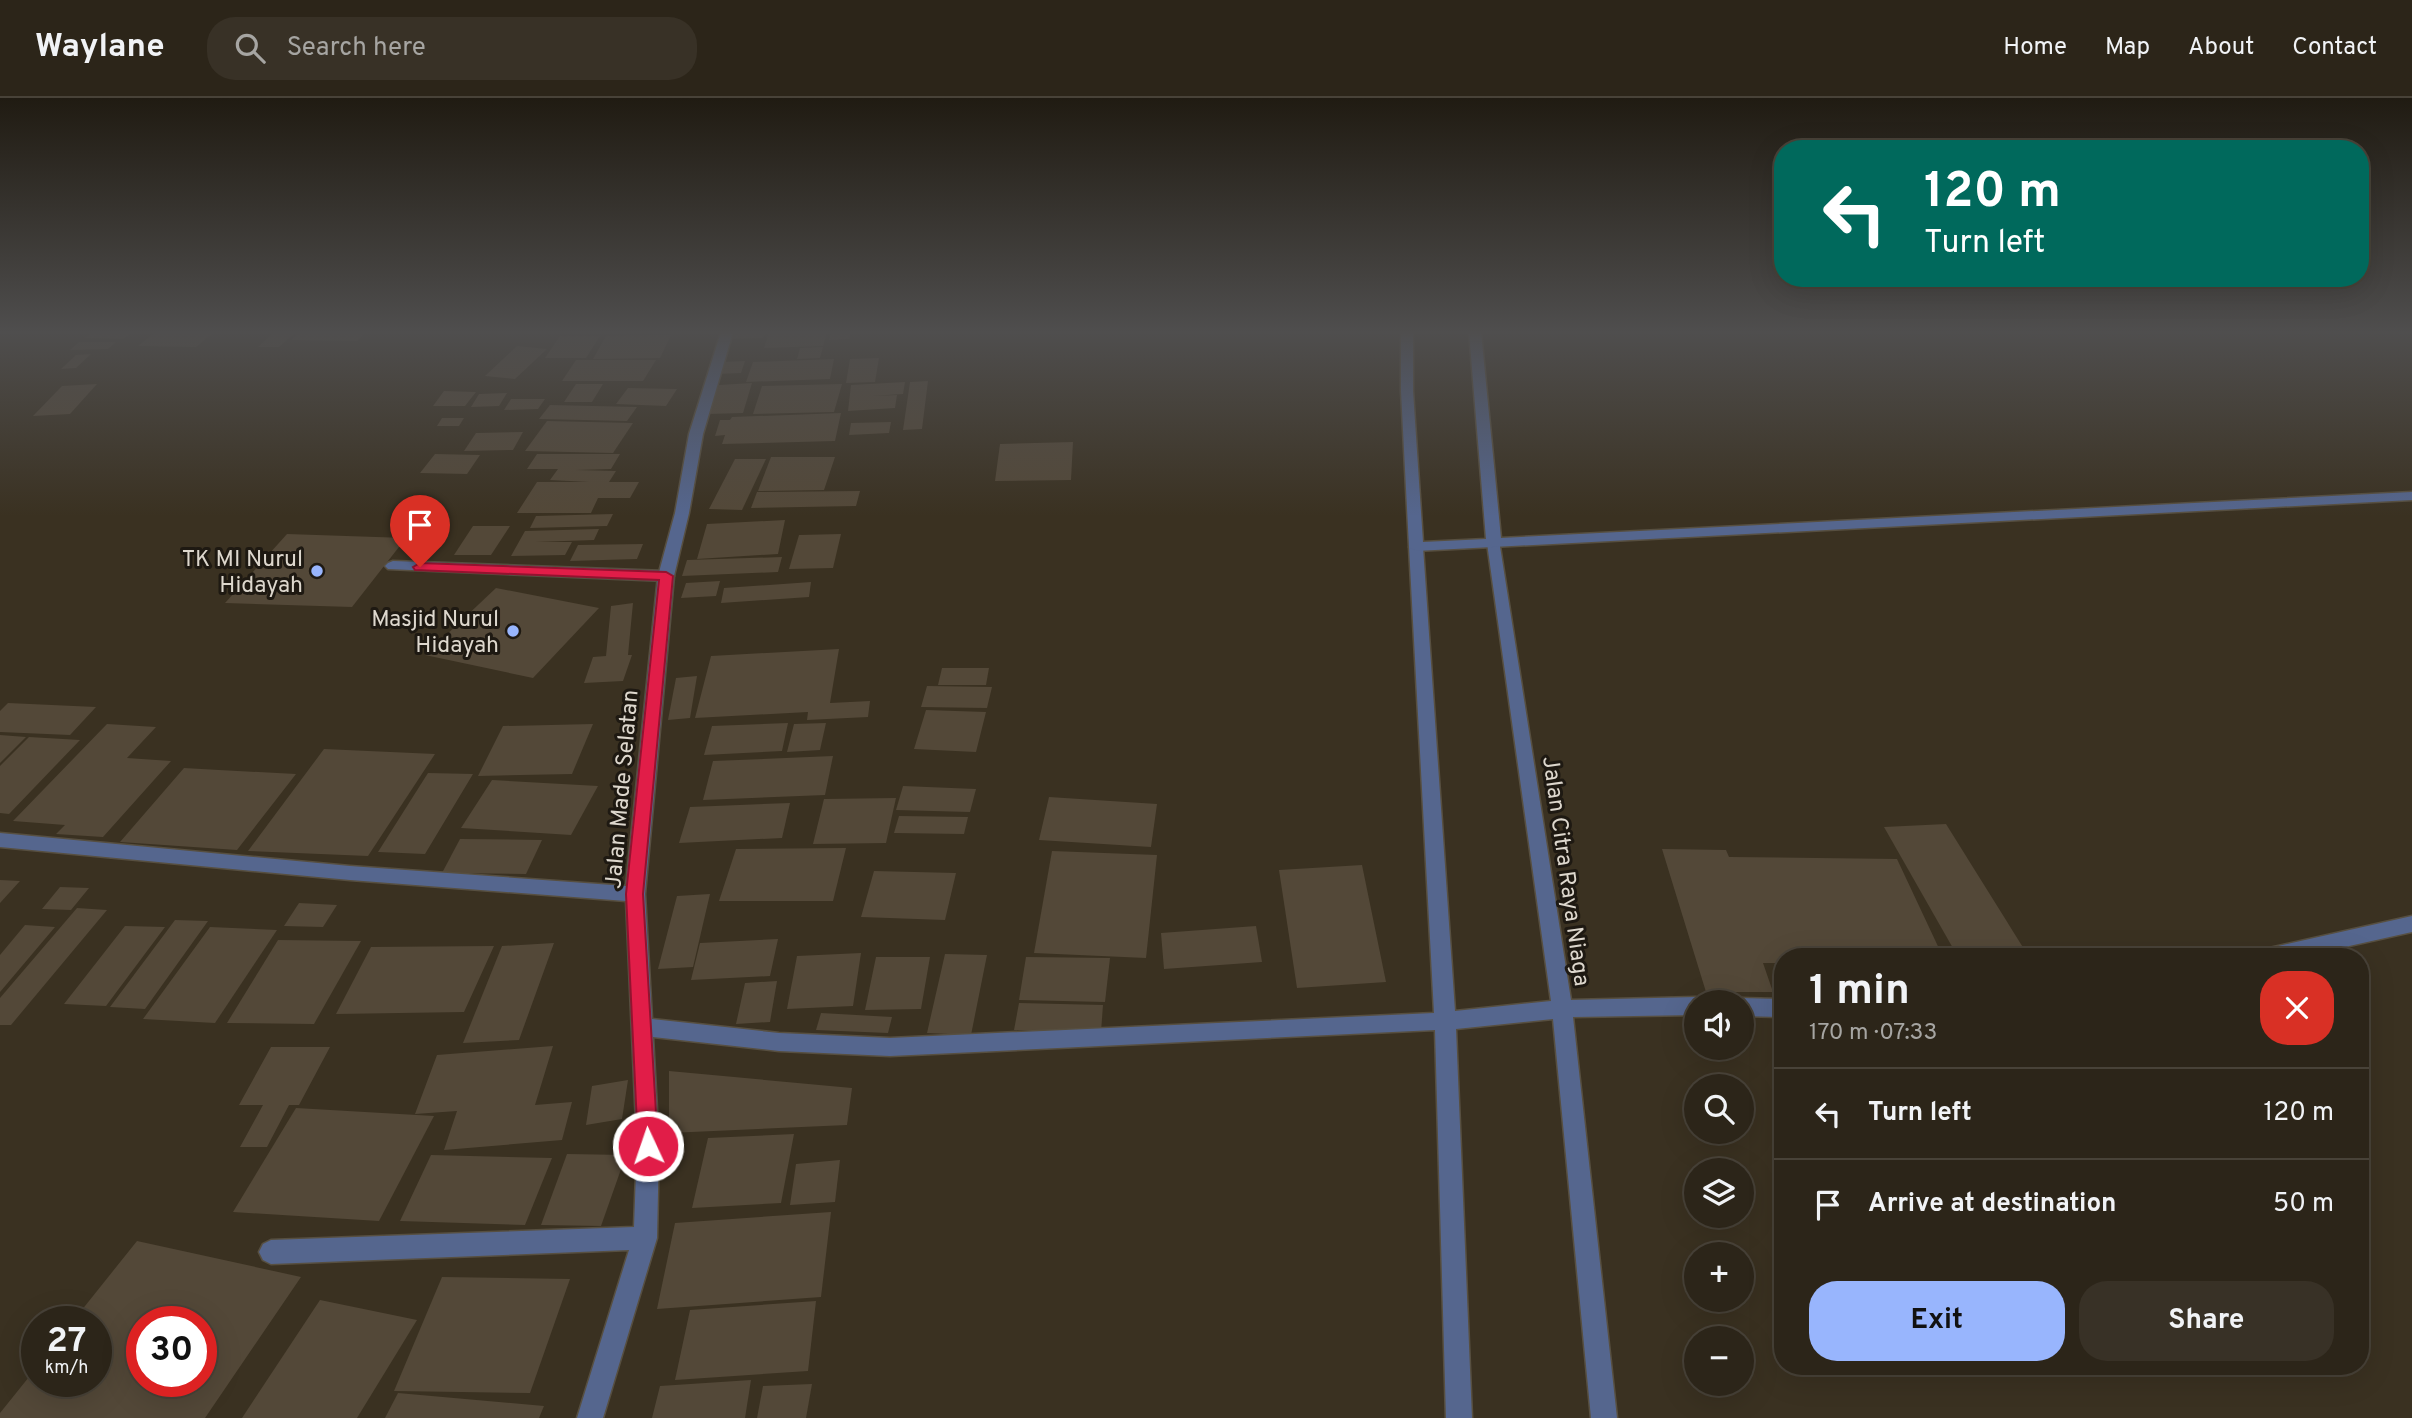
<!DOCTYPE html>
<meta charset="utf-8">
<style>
:root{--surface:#2c2519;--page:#383126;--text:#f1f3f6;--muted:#a6a5a2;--line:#484238;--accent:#98b5fd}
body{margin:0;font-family:Overpass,sans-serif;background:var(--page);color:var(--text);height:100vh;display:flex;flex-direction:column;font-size:26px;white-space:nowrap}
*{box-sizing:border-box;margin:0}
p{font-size:23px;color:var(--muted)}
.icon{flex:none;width:38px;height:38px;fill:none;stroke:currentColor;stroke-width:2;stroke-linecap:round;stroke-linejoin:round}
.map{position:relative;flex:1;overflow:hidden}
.drawer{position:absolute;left:1774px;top:850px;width:595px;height:427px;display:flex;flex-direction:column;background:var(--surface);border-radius:28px;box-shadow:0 7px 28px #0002,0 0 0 2px var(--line)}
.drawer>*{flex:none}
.banner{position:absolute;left:1774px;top:42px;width:595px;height:147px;border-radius:28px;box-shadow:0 7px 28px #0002,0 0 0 2px var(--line);background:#00695c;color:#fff;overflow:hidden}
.buttons{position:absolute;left:1684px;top:892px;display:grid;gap:14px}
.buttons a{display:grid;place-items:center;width:70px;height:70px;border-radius:50%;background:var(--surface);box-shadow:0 7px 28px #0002,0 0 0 2px var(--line);font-size:35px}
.speed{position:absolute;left:21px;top:1208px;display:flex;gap:14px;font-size:35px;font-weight:700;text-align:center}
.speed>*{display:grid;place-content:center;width:91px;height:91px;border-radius:50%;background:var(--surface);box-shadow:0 7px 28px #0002,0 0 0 2px var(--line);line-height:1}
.speed small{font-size:18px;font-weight:400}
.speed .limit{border:10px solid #d22;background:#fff;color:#111}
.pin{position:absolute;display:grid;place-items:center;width:60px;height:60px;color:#fff;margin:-72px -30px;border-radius:50% 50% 50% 0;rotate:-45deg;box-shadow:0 0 7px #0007}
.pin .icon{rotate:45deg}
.me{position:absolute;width:77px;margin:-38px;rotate:357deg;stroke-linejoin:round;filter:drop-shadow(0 0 5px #0008)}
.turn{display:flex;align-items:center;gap:24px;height:147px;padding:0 35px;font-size:32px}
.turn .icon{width:91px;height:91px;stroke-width:2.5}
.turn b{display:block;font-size:49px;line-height:60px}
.round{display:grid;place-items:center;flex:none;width:74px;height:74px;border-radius:28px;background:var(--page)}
.summary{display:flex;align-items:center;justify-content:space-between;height:119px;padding:0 35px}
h1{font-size:42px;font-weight:700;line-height:52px}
.button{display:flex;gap:14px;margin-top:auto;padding:14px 35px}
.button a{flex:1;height:80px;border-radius:28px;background:var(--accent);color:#111;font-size:28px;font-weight:700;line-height:80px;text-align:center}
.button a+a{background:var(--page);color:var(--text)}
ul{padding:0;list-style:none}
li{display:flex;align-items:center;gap:21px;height:91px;padding:0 35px;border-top:2px solid var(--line)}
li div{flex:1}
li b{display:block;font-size:26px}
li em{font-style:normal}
header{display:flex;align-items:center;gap:42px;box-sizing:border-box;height:98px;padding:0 35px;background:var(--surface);border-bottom:2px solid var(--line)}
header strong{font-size:33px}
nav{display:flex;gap:38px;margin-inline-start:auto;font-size:24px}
.search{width:490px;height:63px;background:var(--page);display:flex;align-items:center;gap:18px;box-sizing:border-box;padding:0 24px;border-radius:28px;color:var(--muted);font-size:26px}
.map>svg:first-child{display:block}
</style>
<header>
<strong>Waylane</strong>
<div class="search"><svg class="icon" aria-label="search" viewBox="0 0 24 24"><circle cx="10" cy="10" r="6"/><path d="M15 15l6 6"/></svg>Search here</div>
<nav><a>Home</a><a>Map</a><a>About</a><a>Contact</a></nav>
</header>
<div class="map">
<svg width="2412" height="1320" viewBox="0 0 2412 1320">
<rect width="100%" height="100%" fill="#3a3121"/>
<g fill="#534838" fill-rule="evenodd">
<polygon points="94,234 133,234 123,241 85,240"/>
<polygon points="156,234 214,234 196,249 138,248"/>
<polygon points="274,234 296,234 279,249 258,249"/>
<polygon points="299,234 366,234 357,243 291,242"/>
<polygon points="734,234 766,234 763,240 731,241"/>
<polygon points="769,234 827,234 823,248 764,250"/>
<polygon points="831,234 851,234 849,241 829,242"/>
<polygon points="671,237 660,260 593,261 606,238"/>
<polygon points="560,238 600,238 586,260 545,260"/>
<polygon points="79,244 116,244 108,251 70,252"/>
<polygon points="517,248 547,251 515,281 485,278"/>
<polygon points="823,249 820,260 797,261 800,250"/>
<polygon points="91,256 76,270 61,271 76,257"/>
<polygon points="879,260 875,284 846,285 850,261"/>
<polygon points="834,261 830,281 746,284 753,264"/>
<polygon points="576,262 656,262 643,283 562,283"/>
<polygon points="745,263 741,275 716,276 721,264"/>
<polygon points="928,283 922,331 903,332 910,284"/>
<polygon points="905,284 903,296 872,298 897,297 895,310 848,313 851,287"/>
<polygon points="752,285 743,315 708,316 719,287"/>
<polygon points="97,286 70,316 33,318 62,288"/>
<polygon points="576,286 603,286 592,304 564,304"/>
<polygon points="842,286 834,314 753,316 762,288"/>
<polygon points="628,290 677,291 666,308 616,306"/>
<polygon points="444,293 476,294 465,308 433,308"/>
<polygon points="507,295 499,308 471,309 479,296"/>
<polygon points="511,301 545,301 538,311 504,312"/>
<polygon points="550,307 637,309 627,323 539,321"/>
<polygon points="841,315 835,343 722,346 725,337 715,338 720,322 730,322 732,319"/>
<polygon points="442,320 464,320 459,328 437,328"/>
<polygon points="547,323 633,325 613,355 525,353"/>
<polygon points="891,324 889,335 849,337 851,325"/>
<polygon points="523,334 513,352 464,353 476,335"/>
<polygon points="1073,344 1071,382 995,383 1000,346"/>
<polygon points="435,356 480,357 467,376 420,375"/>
<polygon points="537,356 620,356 611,371 576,372 616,373 609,384 639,384 630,400 598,400 591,415 517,415 537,384 589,384 550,382 558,371 527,371"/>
<polygon points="771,359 835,359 824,392 758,393"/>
<polygon points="735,361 766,361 742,412 709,411"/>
<polygon points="860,393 856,408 751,410 757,394"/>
<polygon points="613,416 607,428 530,430 536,418"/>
<polygon points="785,422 778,456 697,461 707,426"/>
<polygon points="473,428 510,428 491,457 454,457"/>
<polygon points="599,431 594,442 536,444 572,444 565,457 511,458 525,433"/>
<polygon points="287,436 406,440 352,509 225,505"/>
<polygon points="841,436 833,470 789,471 799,437"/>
<polygon points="643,446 637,461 570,463 578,447"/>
<polygon points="782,459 778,474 682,478 687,462"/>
<polygon points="720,483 716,498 681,500 686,485"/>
<polygon points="811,484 809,499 721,505 724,490"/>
<polygon points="496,490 599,510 533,580 425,557"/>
<polygon points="633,505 628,557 632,557 623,583 584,585 593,559 606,558 611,508"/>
<polygon points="839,551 830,605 870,603 868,619 807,622 808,614 695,620 711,558"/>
<polygon points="942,570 989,570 986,587 938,587"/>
<polygon points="697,578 690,620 668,622 676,580"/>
<polygon points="927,588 992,589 987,610 921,609"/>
<polygon points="8,605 96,609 70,637 0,634 0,613"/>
<polygon points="926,612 986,614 976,654 914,651"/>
<polygon points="788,625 782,653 704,657 712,628"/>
<polygon points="826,625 820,652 787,654 794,626"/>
<polygon points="107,626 156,629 127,660 171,663 103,739 56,736 65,727 13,723"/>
<polygon points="593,626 572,676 478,678 503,628"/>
<polygon points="0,637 26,639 0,665"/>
<polygon points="29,639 80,642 9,716 0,715 0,668"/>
<polygon points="324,651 435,656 368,758 248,753"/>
<polygon points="833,658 825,697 703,702 713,663"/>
<polygon points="184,670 219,672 296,676 237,752 120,744"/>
<polygon points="428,675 473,676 425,756 378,754"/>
<polygon points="492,682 598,688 571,737 461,730"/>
<polygon points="903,688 976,691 970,714 896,712"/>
<polygon points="1049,699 1157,706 1151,749 1039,742"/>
<polygon points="896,700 886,745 813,746 824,701"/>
<polygon points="790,705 782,740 679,745 690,709"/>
<polygon points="899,718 968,719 964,736 894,735"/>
<polygon points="1946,726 2029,859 1958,859 1884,729"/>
<polygon points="460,741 542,742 526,776 442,775"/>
<polygon points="846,750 833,803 719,803 736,751"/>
<polygon points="1662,751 1726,752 1729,759 1897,761 1943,859 1783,859 1783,865 1763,865 1773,894 1706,894"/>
<polygon points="1052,753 1157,757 1146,860 1034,855"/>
<polygon points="1362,767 1386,884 1297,890 1279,772"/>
<polygon points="874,773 956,775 945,822 861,819"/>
<polygon points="0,782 20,783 0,805"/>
<polygon points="60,789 89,790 71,812 42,811"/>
<polygon points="710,796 693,869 658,871 677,798"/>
<polygon points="299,805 337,807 323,829 284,828"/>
<polygon points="77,810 107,812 11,927 0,927 0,900"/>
<polygon points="175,822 208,823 145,911 110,909"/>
<polygon points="25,827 55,829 0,894 0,857"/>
<polygon points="125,828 165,829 106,908 64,906"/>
<polygon points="1256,828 1262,864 1164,871 1161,835"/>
<polygon points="210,829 277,832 215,925 143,921"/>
<polygon points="778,841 770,878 691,882 700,845"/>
<polygon points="278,842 361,843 314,926 227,925"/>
<polygon points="554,845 519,942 463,945 502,848"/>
<polygon points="494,848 464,914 336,916 371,849"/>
<polygon points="861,855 853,908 787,911 797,858"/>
<polygon points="945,856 987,857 971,937 927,935"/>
<polygon points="876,859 930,859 921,911 865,912"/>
<polygon points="1026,859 1110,860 1105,904 1019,902"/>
<polygon points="777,883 770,924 736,926 745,885"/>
<polygon points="1019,905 1103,907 1101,934 1014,932"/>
<polygon points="821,915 892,919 888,935 816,932"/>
<polygon points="553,948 535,1007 572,1004 562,1042 444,1052 457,1013 415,1016 437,957"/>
<polygon points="271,949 330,949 299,1007 289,1007 267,1049 240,1049 263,1007 239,1007"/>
<polygon points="669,973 852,990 847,1027 669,1035"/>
<polygon points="628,982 622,1021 586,1027 592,988"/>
<polygon points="296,1010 434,1018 379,1123 233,1114"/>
<polygon points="794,1036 781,1105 692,1110 708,1040"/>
<polygon points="567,1056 626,1057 601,1128 541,1127"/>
<polygon points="431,1057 552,1060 525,1127 400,1123"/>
<polygon points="840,1062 835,1104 790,1107 796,1066"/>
<polygon points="831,1114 821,1199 657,1211 675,1125"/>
<path d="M137,1143L301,1179L205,1320H0V1315L37,1269V1283H96V1223H73ZM142,1223H201V1283H142Z"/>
<polygon points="442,1179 570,1181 530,1295 394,1293"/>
<polygon points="320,1202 417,1222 357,1320 242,1320"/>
<polygon points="816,1203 808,1273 675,1282 690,1212"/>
<polygon points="751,1282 745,1320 652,1320 660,1288"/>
<polygon points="812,1286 806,1320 757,1320 763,1288"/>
<polygon points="398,1295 544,1308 539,1320 385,1320"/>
</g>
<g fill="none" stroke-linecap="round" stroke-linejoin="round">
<g stroke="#574f40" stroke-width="3">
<polygon id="service" points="393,463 666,473 674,478 666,483 388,471 385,468 388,465"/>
</g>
<g stroke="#574f40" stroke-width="3">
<g id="minor">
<polygon points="721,234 733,234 703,336 689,415 674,478 645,796 652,921 779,935 890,940 1434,915 1409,449 1416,445 1423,449 1455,913 1551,903 1487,445 1494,441 1499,442 1571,902 1696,899 1705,905 1696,905 1696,917 1573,919 1617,1320 1591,1320 1553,921 1456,931 1472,1320 1446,1320 1435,932 890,958 779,953 653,939 659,1048 657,1140 603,1320 577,1320 629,1152 271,1166 263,1162 259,1154 263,1146 271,1142 634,1129 637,1048 626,803 350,782 0,749 0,735 350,768 626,788 658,478 675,415 689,336"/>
<polygon points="2412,818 2412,834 2300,859 2255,859 2258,853 2265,851"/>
<polygon points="1741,900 1783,901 1783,919 1741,918 1741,905 1733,905"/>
</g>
</g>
<g stroke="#574f40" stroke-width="3">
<polygon id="tertiary" points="1401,234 1413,234 1413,293 1423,444 1486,441 1469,234 1481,234 1501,440 2412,394 2412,402 1416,453 1409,449 1401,293"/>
</g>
<use href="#service" fill="#55668e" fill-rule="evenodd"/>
<use href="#minor" fill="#55668e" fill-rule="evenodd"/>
<use href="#tertiary" fill="#55668e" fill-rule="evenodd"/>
</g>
<linearGradient id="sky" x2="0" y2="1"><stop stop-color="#201b12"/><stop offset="0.56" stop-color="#4f4e4e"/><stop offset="1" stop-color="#4f4e4e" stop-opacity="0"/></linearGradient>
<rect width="2412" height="418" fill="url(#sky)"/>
<polygon fill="#e11d48" stroke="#92132f" stroke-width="2" points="420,465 666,474 673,478 643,796 658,1048 655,1055 648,1057 641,1055 638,1048 626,796 659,482 415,472 413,469"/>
<g fill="#98b5fd" stroke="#1e1912" stroke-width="2.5">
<circle cx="317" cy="473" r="7"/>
<circle cx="513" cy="533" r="7"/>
</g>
<g text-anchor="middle" stroke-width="6" stroke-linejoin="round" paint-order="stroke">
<g font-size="23" fill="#ddd7cd" stroke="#1e1912" text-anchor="end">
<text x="303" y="468">TK MI Nurul<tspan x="303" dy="26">Hidayah</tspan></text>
<text x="499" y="528">Masjid Nurul<tspan x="499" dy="26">Hidayah</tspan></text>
</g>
<g font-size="23" fill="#ddd7cd" stroke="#1e1912">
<text transform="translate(621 691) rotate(-85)" y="8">Jalan Made Selatan</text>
<text transform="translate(1567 773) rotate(82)" y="8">Jalan Citra Raya Niaga</text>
</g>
</g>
</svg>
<div class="buttons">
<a><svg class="icon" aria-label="sound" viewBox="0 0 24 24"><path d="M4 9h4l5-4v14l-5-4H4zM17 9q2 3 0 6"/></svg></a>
<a><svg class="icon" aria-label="search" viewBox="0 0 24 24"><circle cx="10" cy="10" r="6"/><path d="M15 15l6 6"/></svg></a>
<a><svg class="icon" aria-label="layers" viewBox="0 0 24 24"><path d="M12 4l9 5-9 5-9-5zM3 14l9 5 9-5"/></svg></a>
<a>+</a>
<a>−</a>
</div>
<div class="speed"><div>27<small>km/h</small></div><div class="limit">30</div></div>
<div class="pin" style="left:420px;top:469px;background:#d93025"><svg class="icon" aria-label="arrive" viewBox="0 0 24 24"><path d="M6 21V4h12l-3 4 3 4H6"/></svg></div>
<svg class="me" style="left:648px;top:1048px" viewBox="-20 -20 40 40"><circle r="17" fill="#e11d48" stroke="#fff" stroke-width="3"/><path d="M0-11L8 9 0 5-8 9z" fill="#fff"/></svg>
<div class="banner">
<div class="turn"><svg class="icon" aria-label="left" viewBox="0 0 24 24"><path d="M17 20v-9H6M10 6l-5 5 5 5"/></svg><div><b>120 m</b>Turn left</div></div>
</div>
<section class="drawer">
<div class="summary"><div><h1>1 min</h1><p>170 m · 07:33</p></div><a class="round" style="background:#d93025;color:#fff"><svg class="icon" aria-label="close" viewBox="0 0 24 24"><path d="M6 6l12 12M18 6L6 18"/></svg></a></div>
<ul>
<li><svg class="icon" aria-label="left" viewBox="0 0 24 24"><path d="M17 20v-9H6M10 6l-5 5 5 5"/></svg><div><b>Turn left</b></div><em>120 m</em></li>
<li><svg class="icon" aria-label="arrive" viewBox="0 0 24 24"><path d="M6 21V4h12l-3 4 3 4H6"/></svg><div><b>Arrive at destination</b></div><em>50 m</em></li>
</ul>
<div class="button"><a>Exit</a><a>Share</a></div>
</section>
</div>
